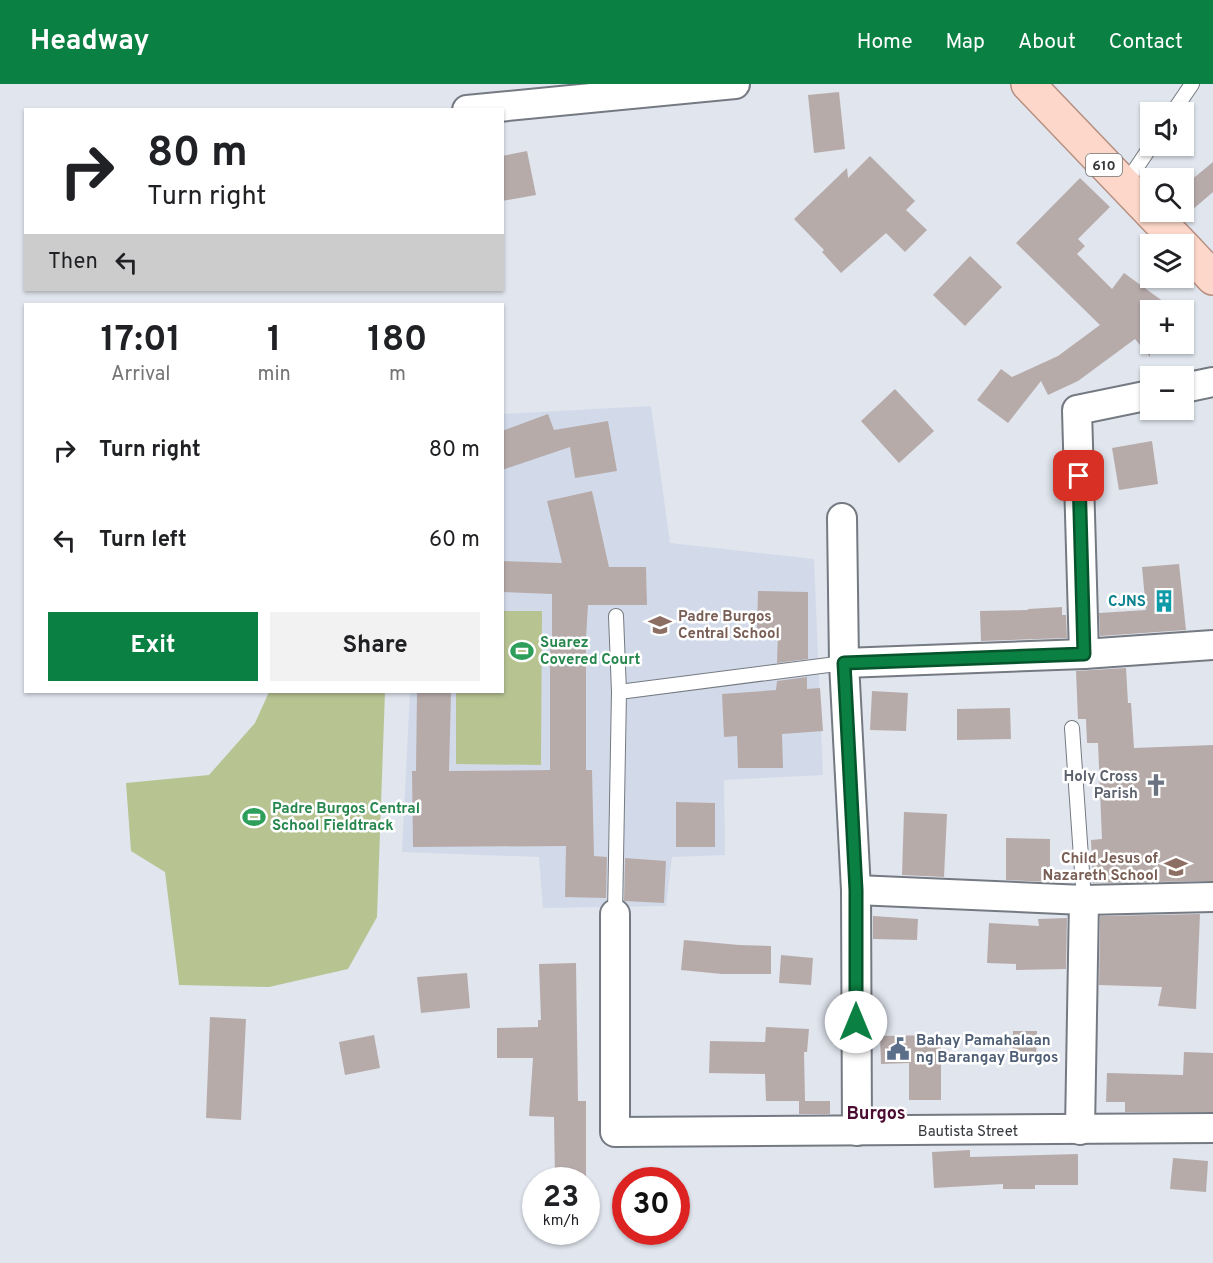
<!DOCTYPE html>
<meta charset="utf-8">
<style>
:root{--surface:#fff;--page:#f2f2f2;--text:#202124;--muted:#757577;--accent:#0b8043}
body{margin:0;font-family:Overpass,sans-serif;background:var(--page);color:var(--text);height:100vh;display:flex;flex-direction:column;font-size:22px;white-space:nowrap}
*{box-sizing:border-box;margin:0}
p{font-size:20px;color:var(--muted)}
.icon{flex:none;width:33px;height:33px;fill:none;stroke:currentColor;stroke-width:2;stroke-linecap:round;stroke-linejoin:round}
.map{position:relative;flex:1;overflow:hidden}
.drawer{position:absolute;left:24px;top:219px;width:480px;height:390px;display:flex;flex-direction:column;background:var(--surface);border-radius:0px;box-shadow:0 2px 4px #0004}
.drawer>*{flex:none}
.banner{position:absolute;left:24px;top:24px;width:480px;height:183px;border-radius:0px;box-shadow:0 2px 4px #0004;background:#fff;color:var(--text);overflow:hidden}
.fabs{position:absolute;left:1140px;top:18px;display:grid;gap:12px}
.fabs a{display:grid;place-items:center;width:54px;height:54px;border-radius:0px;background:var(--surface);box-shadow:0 2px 4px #0004;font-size:30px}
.speed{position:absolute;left:522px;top:1083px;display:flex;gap:12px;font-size:30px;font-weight:700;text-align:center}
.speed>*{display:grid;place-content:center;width:78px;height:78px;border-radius:50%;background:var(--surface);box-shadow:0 2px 4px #0004;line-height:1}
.speed small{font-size:15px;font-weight:400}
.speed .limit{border:9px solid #d22;background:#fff;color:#111}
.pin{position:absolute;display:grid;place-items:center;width:51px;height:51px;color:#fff;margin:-26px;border-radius:12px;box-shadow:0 3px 9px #0006}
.me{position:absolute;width:66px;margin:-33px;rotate:0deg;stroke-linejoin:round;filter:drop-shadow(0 0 4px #0008)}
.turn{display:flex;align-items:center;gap:21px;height:126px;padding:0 24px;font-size:27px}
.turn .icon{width:78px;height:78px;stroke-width:2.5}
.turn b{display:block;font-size:42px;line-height:51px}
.then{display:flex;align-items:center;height:57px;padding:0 24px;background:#0003;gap:12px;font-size:22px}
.eta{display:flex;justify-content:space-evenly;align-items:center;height:102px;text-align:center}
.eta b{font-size:36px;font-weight:700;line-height:42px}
.cta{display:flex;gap:12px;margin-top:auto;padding:12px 24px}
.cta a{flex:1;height:69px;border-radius:0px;background:var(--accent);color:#fff;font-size:24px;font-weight:700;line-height:69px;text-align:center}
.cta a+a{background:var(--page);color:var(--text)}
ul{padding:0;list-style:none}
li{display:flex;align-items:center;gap:18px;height:90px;padding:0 24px}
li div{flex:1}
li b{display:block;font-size:22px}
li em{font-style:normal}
header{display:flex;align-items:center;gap:36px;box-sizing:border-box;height:84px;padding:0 30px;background:var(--accent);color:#fff}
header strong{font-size:28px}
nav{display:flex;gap:33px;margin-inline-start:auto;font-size:21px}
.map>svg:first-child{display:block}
</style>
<header>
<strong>Headway</strong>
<nav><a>Home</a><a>Map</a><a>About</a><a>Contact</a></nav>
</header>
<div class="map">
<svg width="1213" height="1179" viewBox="0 0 1213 1179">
<rect width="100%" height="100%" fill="#e0e5ee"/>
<polygon fill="#d2dae9" points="651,322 670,459 814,475 823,691 724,696 725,771 672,773 666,822 543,824 539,773 402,768 410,608 502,608 503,330"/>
<g fill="#b8c392">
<polygon points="503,527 542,527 541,681 456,680 456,608 502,608"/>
<polygon points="269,608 385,608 377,833 348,885 269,903 179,901 165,788 131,767 126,699 209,691 255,639"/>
</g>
<g fill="#b7abaa">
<polygon points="839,8 845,65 814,69 808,11"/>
<polygon points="527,67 536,111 502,117 502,72"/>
<polygon points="870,72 915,117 906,126 927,146 905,168 886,149 841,189 822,168 824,166 794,135 847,84 848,94"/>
<polygon points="1213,78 1213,108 1184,133 1184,102"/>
<polygon points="1080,94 1110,123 1078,155 1085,162 1077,170 1112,205 1124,189 1175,226 1150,226 1150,273 1135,255 1078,297 1048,311 1041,297 1008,339 977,316 1001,285 1012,293 1058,272 1100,241 1016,159"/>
<polygon points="970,172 1002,203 965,242 933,211"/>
<polygon points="895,305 934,347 899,379 861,337"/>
<polygon points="548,330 554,346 608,337 617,387 575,394 570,363 502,386 502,347"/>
<polygon points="1152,357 1158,400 1119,406 1112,364"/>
<polygon points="592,407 609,483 646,483 647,521 588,521 586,554 586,686 592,686 594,772 607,773 606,814 565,813 566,762 413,763 412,687 416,687 417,608 451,608 449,687 550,686 550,562 552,562 552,510 502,508 502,477 562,479 547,417"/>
<polygon points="1179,480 1186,546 1100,552 1099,529 1146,526 1142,483"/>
<polygon points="758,507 808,508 808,575 777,579 778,546 757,545"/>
<polygon points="1062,523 1062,531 1066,531 1067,554 981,557 980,527 1028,526 1028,525"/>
<polygon points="1126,584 1128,619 1131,619 1134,664 1213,661 1213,797 1093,799 1091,756 1102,755 1098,659 1087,659 1086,635 1078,635 1076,587"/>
<polygon points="807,593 807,605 820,604 823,647 782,650 783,684 738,684 737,652 724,653 722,610 776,606 777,597"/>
<polygon points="872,607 908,609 906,647 870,646"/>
<polygon points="1010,624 1011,655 957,656 957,625"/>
<polygon points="676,718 715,719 715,763 676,763"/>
<polygon points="904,728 947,730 944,793 902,791"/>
<polygon points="1006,754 1050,755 1050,798 1006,796"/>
<polygon points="625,774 666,777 664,819 624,817"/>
<polygon points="1200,830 1196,925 1158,922 1162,903 1099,901 1100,832"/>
<polygon points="873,832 918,835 917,856 873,855"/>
<polygon points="1067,834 1066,885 1016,886 1016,880 987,879 989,839 1039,842 1038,835"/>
<polygon points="684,856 739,861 771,862 771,890 722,890 681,886"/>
<polygon points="781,871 813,874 811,901 779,899"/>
<polygon points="576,879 578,1017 586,1017 586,1096 555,1096 554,1033 529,1032 533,974 497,974 497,944 538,943 538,936 541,936 539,880"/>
<polygon points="467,889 470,924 421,929 417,893"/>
<polygon points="210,933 246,935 241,1036 206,1034"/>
<polygon points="766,943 809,945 807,968 804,968 805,1017 830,1017 830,1030 799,1030 799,1017 766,1017 765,990 709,989 710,957 765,958"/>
<polygon points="1013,947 1037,947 1036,977 1012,976"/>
<polygon points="374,951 380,984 345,991 339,958"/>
<polygon points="941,951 941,1016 909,1016 909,979 881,980 880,952"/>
<polygon points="1184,968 1213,969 1213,1028 1125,1028 1125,1018 1106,1018 1107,989 1183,991"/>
<polygon points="970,1066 970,1073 1078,1070 1078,1101 1035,1101 1035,1105 1003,1105 1003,1100 934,1104 932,1068"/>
<polygon points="1173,1074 1208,1077 1206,1108 1170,1105"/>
</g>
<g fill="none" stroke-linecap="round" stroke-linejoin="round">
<g stroke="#757a82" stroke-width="16">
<g id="lane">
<polyline points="1173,28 1192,0"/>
<polyline points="1124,102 1151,62"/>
<polyline points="619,608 844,579"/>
<polyline points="1072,644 1084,816"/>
<polyline points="615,830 619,608 616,532"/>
</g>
</g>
<g stroke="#757a82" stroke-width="32">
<g id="street">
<polyline points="467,26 735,0"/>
<polyline points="1184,304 1213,298"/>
<polyline points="842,434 844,579 856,806 857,1047"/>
<polyline points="1084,570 1077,326 1150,311"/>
<polyline points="844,579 1084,570 1213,561"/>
<polyline points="856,806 1084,816 1213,813"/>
<polyline points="615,830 615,1048 1213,1044"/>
<polyline points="1080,1046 1084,816"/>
</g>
</g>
<g stroke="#b68f81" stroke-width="36">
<g id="primary">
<polyline points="1028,0 1181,160"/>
<polyline points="1184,163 1213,194"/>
</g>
</g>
<use href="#lane" stroke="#fff" stroke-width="14"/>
<use href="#street" stroke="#fff" stroke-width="28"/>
<use href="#primary" stroke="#fdd8ca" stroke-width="33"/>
</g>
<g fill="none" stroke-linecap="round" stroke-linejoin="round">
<g stroke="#07532c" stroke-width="15">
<polyline id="route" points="856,938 856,806 844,579 1084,570 1079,392"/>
</g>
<use href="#route" stroke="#0b8043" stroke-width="10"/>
</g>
<defs>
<g id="building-bare" transform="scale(1.8)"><path d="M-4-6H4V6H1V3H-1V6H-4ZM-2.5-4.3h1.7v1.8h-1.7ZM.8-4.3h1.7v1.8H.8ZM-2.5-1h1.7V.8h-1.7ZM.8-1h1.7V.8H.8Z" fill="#0f9aa8" stroke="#fff" stroke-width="2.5" paint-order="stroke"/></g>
<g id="school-bare" transform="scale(1.8)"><path d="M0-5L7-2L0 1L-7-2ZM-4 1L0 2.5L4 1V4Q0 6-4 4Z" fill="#8d6e63" stroke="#fff" stroke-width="2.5" paint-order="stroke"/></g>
<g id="stadium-bare" transform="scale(1.8)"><path d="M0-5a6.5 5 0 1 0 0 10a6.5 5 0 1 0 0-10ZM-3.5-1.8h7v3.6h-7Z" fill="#2e9e5b" stroke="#fff" stroke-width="2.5" paint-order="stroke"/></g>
<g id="church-bare" transform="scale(1.8)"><path d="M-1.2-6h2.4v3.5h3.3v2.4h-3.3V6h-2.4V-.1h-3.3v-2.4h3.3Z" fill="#6b7280" stroke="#fff" stroke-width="2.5" paint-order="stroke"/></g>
<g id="civic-bare" transform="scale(1.8)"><path d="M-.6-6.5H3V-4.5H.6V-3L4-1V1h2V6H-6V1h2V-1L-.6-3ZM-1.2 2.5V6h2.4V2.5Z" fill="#5c6f8a" stroke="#fff" stroke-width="2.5" paint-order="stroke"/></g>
</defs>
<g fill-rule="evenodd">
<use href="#building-bare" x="1164" y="517"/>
<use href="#school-bare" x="660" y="541"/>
<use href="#stadium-bare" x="522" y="567"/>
<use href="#church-bare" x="1156" y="701"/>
<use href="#stadium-bare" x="254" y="733"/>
<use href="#school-bare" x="1176" y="783"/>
<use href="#civic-bare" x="898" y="965"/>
</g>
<g text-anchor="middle" stroke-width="5" stroke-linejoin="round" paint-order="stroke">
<rect fill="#fff" stroke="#727476" stroke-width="1.5" x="1086" y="70" width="36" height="22" rx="4.5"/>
<g font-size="14" font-weight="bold" fill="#36383b">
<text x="1104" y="86">610</text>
</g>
<g font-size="15" font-weight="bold" fill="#0d838f" stroke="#fff" text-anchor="end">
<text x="1146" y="522">CJNS</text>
</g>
<g font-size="15" font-weight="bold" fill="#785e54" stroke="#fff" text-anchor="start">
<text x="678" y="537">Padre Burgos<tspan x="678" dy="17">Central School</tspan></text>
<text x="1158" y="779" text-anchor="end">Child Jesus of<tspan x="1158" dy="17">Nazareth School</tspan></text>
</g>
<g font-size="15" font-weight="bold" fill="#27864d" stroke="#fff" text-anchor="start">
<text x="540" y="563">Suarez<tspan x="540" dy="17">Covered Court</tspan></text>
<text x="272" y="729">Padre Burgos Central<tspan x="272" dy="17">School Fieldtrack</tspan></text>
</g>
<g font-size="15" font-weight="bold" fill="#5b616d" stroke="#fff" text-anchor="end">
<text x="1138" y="697">Holy Cross<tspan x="1138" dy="17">Parish</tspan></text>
</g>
<g font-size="15" font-weight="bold" fill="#4e5e75" stroke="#fff" text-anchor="start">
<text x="916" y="961">Bahay Pamahalaan<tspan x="916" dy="17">ng Barangay Burgos</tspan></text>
</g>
<g font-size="15" fill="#36383b" stroke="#fff">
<text x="968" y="1052">Bautista Street</text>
</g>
<g font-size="18" font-weight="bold" fill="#4b0c31" stroke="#fff">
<text x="876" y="1035">Burgos</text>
</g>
</g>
</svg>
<div class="fabs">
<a><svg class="icon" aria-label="sound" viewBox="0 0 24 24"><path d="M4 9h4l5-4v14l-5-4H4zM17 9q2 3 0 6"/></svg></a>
<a><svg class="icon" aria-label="search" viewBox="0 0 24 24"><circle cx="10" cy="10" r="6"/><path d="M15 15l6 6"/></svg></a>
<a><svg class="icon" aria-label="layers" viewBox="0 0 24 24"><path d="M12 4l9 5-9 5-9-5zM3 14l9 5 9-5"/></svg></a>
<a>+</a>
<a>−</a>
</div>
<div class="speed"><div>23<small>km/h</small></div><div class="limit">30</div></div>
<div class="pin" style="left:1079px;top:392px;background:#d93025"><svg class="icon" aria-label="arrive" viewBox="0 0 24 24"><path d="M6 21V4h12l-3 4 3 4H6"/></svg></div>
<svg class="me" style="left:856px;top:938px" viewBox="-20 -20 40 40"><circle r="19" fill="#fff"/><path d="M0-13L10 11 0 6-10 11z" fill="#0b8043"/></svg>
<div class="banner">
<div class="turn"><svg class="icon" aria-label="right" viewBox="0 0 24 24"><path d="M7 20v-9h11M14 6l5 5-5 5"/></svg><div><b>80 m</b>Turn right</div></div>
<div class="then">Then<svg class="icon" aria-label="left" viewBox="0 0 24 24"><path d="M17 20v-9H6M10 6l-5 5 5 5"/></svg></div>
</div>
<section class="drawer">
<div class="eta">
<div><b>17:01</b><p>Arrival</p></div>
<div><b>1</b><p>min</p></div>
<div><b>180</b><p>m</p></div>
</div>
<ul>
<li><svg class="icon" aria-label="right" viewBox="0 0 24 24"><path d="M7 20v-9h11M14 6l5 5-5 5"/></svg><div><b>Turn right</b></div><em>80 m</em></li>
<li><svg class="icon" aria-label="left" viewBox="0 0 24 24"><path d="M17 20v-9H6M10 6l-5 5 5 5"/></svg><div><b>Turn left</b></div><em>60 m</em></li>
</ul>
<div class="cta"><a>Exit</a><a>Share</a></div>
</section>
</div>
